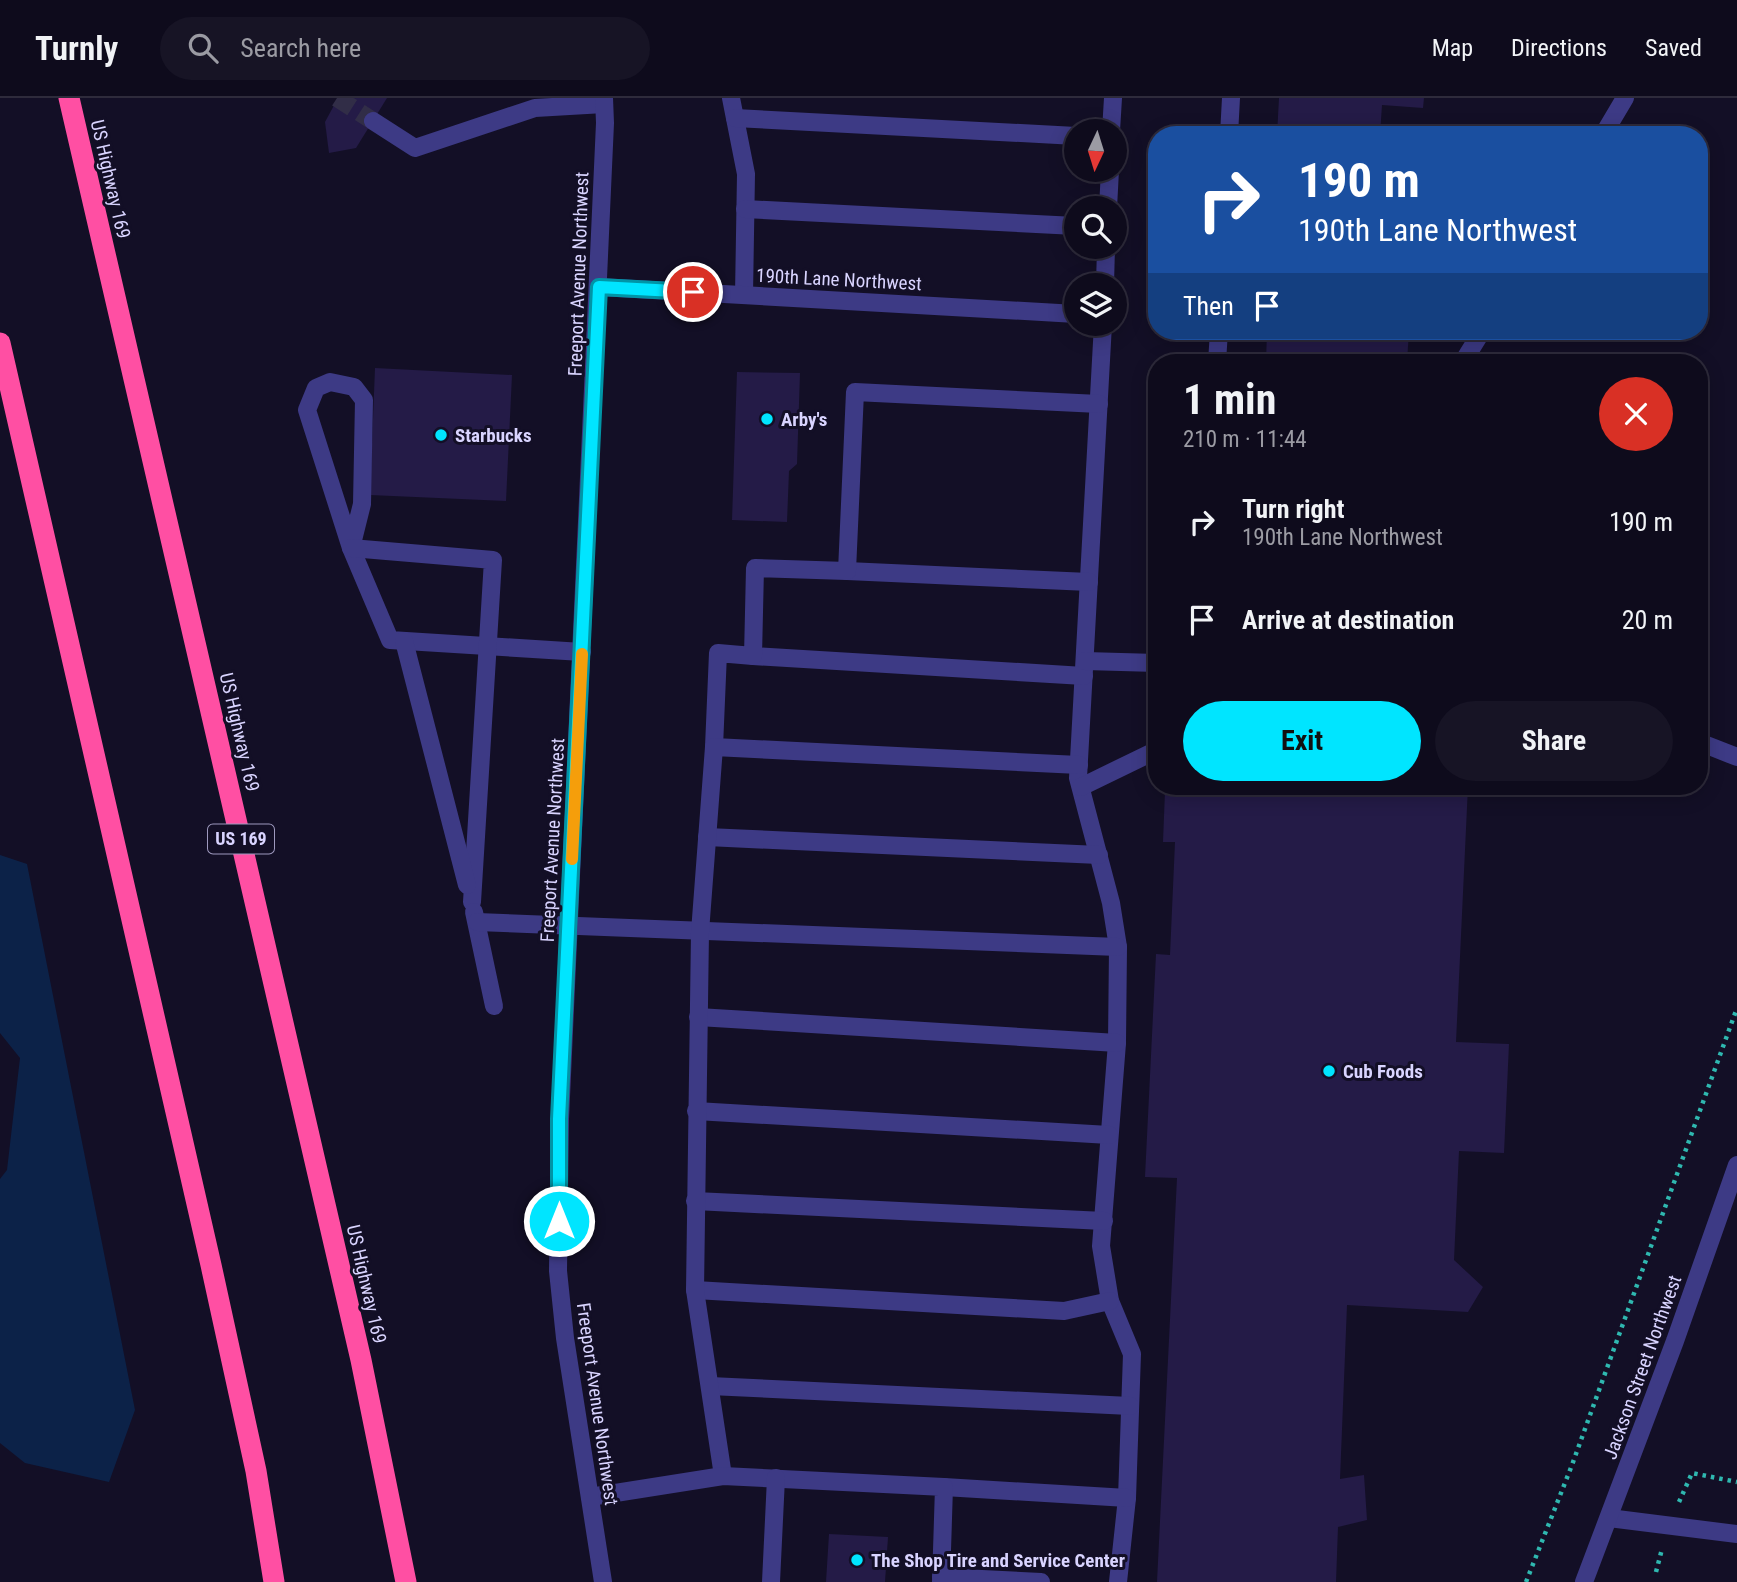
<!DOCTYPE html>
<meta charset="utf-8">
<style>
:root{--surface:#0e0b1c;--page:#171425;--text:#f1f3f6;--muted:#9b9ba3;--line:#2e2b3b;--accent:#00e5ff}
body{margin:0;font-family:"Roboto Condensed",sans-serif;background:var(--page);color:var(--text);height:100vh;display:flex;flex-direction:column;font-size:26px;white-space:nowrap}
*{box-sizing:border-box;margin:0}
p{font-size:23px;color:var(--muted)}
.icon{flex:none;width:38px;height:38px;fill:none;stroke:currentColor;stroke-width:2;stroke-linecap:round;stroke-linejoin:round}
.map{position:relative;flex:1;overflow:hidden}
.details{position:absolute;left:1148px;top:256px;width:560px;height:441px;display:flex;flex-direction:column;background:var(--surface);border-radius:28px;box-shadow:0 4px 18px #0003,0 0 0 2px var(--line)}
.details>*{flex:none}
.banner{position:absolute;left:1148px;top:28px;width:560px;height:214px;border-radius:28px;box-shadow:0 4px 18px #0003,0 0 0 2px var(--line);background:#1a4fa0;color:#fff;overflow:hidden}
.needle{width:46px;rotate:184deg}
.tools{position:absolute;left:1064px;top:21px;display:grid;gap:14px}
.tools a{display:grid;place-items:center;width:63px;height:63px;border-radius:50%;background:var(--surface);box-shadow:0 4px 18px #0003,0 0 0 2px var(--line);font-size:35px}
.pin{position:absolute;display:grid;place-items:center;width:60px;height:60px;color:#fff;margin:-30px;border:4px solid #fff;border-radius:50%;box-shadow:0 2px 7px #0007}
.me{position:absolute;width:77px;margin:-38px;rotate:0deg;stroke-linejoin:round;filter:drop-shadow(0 0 5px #0008)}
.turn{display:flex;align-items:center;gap:24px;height:147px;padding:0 35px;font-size:32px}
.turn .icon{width:91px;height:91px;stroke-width:2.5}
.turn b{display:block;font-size:49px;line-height:60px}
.then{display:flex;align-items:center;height:66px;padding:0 35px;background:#0003;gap:14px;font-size:26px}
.round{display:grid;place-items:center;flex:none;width:74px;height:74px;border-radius:37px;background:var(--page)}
.summary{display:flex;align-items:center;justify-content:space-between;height:119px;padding:0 35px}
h1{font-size:42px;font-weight:700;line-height:52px}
.primary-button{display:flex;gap:14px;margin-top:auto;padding:14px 35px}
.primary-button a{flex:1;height:80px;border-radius:42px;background:var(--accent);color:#111;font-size:28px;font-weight:700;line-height:80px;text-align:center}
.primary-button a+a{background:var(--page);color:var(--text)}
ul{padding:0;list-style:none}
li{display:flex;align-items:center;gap:21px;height:98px;padding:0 35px}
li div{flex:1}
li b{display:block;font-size:26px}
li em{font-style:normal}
header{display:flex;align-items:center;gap:42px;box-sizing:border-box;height:98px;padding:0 35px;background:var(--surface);border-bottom:2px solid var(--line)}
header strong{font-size:33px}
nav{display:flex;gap:38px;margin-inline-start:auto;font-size:24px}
.search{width:490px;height:63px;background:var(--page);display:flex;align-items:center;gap:18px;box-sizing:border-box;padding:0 24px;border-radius:38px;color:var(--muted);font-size:26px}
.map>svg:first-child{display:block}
</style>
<header>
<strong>Turnly</strong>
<div class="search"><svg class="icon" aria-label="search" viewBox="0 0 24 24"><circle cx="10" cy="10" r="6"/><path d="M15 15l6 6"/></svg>Search here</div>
<nav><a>Map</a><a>Directions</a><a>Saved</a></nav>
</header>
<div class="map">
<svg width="1737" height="1484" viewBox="0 0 1737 1484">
<rect width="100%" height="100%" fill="#130f26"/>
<polygon fill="#0c2248" points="0,757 27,766 135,1312 109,1384 25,1365 0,1345 0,1081 7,1072 20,960 0,935"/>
<g fill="#241b47">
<polygon points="338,0 387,0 356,50 329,55 325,24"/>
<polygon points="1279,0 1424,0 1423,10 1382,7 1380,37 1277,37"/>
<polygon points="1267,233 1409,233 1407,264 1266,264"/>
<polygon points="375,270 512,277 506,403 370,397"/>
<polygon points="737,274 800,275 797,366 789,373 787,424 732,422"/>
<polygon points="1195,688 1468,688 1456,944 1509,946 1504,1055 1459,1053 1454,1162 1483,1189 1468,1214 1347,1207 1340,1381 1364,1377 1367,1422 1338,1429 1336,1484 1157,1484 1177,1080 1145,1079 1156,856 1170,857 1175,744 1163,744 1165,693 1194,695"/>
<polygon points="829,1436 888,1439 885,1484 826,1484"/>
</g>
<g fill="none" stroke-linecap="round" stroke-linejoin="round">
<polyline stroke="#312d47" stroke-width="18" stroke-dasharray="18 9" stroke-linecap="butt" points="337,0 373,23"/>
<g stroke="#2fb8b0" stroke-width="4.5" stroke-dasharray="3.5 5" stroke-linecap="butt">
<polyline points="1679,1404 1692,1375 1737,1384"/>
<polyline points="1656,1474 1662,1451"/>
<polyline points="1526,1484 1572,1367 1737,910"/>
</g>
<g stroke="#3d3a85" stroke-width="18">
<polyline points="731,0 746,76 744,197"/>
<polyline points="735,20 1076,38"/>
<polyline points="373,23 415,50 535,10 604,6"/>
<polyline points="1111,33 1113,0"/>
<polyline points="1229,37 1231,0"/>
<polyline points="1603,37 1625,0"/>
<polyline points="1108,110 1110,72"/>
<polyline points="745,111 1076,128"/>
<polyline points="1105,187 1106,149"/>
<polyline points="599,189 1076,216"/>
<polyline points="1103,226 1078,680 1111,805 1118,849 1117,945 1101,1148 1110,1203 1132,1256 1127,1400 1118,1484"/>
<polyline points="1217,264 1219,233"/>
<polyline points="1463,264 1482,233"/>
<polyline points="351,450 362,406 364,302 354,289 330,284 316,290 307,312 351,450 390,542 582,554"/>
<polyline points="351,450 493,462 472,804"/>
<polyline points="847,473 1089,484"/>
<polyline points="404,543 467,787"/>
<polyline points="753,558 1084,578"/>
<polyline points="1085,563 1157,565"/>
<polyline points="1699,644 1737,659"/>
<polyline points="714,649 718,555 753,558 755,470 847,473 855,294 1099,306"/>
<polyline points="1081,689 1157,652"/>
<polyline points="707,739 1099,757"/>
<polyline points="474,814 494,908"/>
<polyline points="477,824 1118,849"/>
<polyline points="698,919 1117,945"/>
<polyline points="696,1013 1109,1037"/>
<polyline points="695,1103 1104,1123"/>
<polyline points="695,1192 1064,1213 1110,1203"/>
<polyline points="710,1288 1130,1308"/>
<polyline points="723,1378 695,1192 700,834 714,649 1079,667"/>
<polyline points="944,1389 1127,1400"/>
<polyline points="590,1399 723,1378 944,1389 941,1484"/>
<polyline points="1609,1420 1737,1436"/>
<polyline points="941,1479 1041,1484"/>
<polyline points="603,1484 565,1240 558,1173 560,1021 605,25 604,0"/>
<polyline points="771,1484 776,1380"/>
<polyline points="1584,1484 1675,1243 1737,1067"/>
</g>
<g stroke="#ff4fa3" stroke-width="21">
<polyline points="69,0 361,1262 406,1484"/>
<polyline points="0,245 211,1167 256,1373 274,1484"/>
</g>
</g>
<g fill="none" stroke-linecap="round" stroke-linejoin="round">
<g stroke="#0095a6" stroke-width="18">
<polyline id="route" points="559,1123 559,1021 599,189 693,194"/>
</g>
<use href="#route" stroke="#00e5ff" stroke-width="12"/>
<polyline stroke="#f59e0b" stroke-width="12" points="572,761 582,556"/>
</g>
<g fill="#00e5ff" stroke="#130f26" stroke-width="2.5">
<circle cx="767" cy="321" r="7"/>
<circle cx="441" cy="337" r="7"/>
<circle cx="1329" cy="973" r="7"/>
<circle cx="857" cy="1462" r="7"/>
</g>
<g text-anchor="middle" stroke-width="6" stroke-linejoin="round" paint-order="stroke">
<rect fill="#130f26" stroke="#9e99be" stroke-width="2" x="208" y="726.5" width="66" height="29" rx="5"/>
<g font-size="18" font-weight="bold" fill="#d9d4ff">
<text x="241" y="747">US 169</text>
</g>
<g font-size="19" fill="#d9d4ff" stroke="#130f26">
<text transform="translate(111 81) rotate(77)" y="7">US Highway 169</text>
<text transform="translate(578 176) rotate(-88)" y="7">Freeport Avenue Northwest</text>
<text transform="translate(839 181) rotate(3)" y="7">190th Lane Northwest</text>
<text transform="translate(240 634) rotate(77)" y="7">US Highway 169</text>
<text transform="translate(552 742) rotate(-87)" y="7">Freeport Avenue Northwest</text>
<text transform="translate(367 1186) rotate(77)" y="7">US Highway 169</text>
<text transform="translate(1642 1269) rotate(-70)" y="7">Jackson Street Northwest</text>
<text transform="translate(598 1306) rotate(82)" y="7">Freeport Avenue Northwest</text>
</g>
<g font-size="19" font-weight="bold" fill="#d9d4ff" stroke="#130f26" text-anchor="start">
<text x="781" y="328">Arby's</text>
<text x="455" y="344">Starbucks</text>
<text x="1343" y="980">Cub Foods</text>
<text x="871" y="1469">The Shop Tire and Service Center</text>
</g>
</g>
</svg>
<div class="tools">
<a><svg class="needle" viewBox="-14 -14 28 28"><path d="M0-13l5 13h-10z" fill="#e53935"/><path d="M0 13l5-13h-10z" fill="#9b9ba3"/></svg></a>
<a><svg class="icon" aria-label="search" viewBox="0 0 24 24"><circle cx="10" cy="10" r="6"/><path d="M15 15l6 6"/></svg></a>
<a><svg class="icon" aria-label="layers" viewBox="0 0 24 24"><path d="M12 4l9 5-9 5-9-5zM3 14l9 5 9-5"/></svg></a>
</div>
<div class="pin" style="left:693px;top:194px;background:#d93025"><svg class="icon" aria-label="arrive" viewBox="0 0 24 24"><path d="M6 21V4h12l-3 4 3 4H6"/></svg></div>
<svg class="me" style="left:559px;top:1123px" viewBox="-20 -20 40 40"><circle r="17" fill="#00e5ff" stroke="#fff" stroke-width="3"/><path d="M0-11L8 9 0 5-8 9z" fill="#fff"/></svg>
<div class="banner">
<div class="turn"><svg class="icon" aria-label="right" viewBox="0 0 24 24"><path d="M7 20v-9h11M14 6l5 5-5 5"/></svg><div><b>190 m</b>190th Lane Northwest</div></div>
<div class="then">Then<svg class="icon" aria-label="arrive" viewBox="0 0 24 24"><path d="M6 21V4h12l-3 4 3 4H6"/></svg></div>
</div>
<section class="details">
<div class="summary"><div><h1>1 min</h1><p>210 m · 11:44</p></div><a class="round" style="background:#d93025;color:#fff"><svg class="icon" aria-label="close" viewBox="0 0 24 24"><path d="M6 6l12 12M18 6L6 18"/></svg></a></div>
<ul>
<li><svg class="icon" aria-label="right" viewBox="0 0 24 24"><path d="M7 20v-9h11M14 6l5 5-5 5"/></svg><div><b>Turn right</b><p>190th Lane Northwest</p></div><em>190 m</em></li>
<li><svg class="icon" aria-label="arrive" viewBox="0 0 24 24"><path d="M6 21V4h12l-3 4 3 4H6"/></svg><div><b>Arrive at destination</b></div><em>20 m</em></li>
</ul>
<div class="primary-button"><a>Exit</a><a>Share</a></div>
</section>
</div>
